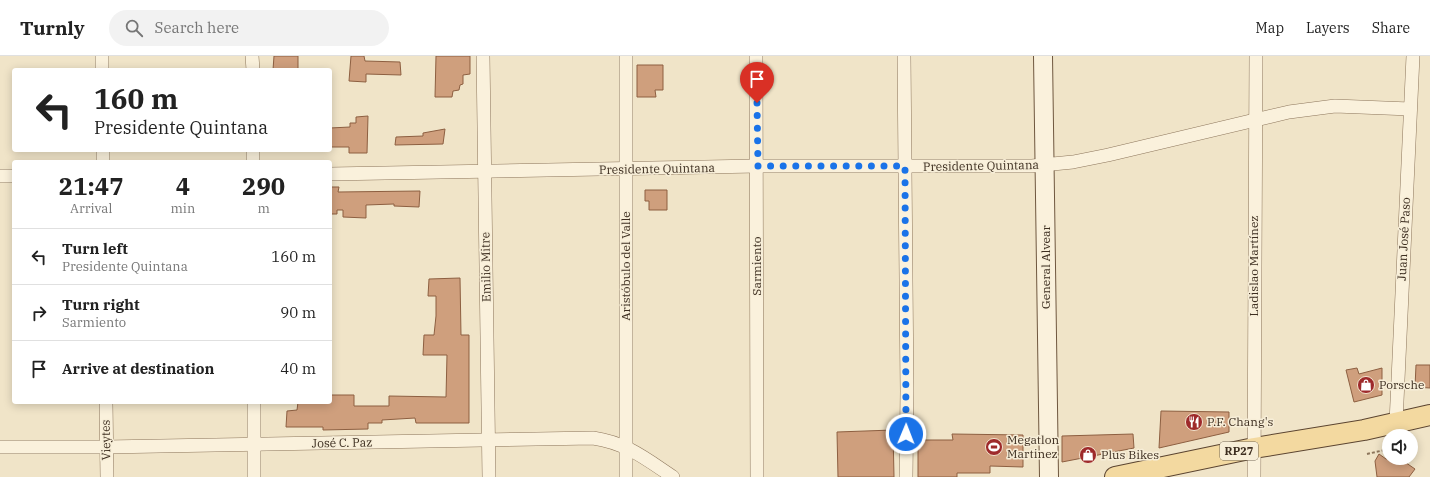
<!DOCTYPE html>
<meta charset="utf-8">
<style>
:root{--surface:#fff;--page:#f2f2f2;--text:#222;--muted:#767676;--line:#e0e0e0}
body{margin:0;font-family:"IBM Plex Serif",serif;background:var(--page);color:var(--text);height:100vh;display:flex;flex-direction:column;font-size:15px;white-space:nowrap}
*{box-sizing:border-box;margin:0}
p{font-size:13px;color:var(--muted)}
.icon{flex:none;width:22px;height:22px;fill:none;stroke:currentColor;stroke-width:2;stroke-linecap:round;stroke-linejoin:round}
.map{position:relative;flex:1;overflow:hidden}
.drawer{position:absolute;left:12px;top:104px;width:320px;height:244px;display:flex;flex-direction:column;background:var(--surface);border-radius:4px;box-shadow:0 2px 10px #0003}
.drawer>*{flex:none}
.hud{position:absolute;left:12px;top:12px;width:320px;height:84px;border-radius:4px;box-shadow:0 2px 10px #0003;background:#fff;color:var(--text);overflow:hidden}
.tools{position:absolute;left:1382px;top:373px;display:grid;gap:8px}
.tools a{display:grid;place-items:center;width:36px;height:36px;border-radius:50%;background:var(--surface);box-shadow:0 2px 10px #0003;font-size:20px}
.pin{position:absolute;display:grid;place-items:center;width:34px;height:34px;color:#fff;margin:-41px -17px;border-radius:50% 50% 50% 0;rotate:-45deg;box-shadow:0 0 4px #0007}
.pin .icon{rotate:45deg}
.me{position:absolute;width:44px;margin:-22px;rotate:1deg;stroke-linejoin:round;filter:drop-shadow(0 0 3px #0008)}
.turn{display:flex;align-items:center;gap:14px;height:84px;padding:0 16px;font-size:18px}
.turn .icon{width:52px;height:52px;stroke-width:2.5}
.turn b{display:block;font-size:28px;line-height:34px}
.eta{display:flex;justify-content:space-evenly;align-items:center;height:68px;text-align:center}
.eta b{font-size:24px;font-weight:700;line-height:28px}
ul{padding:0;list-style:none}
li{display:flex;align-items:center;gap:12px;height:56px;padding:0 16px;border-top:1px solid var(--line)}
li div{flex:1}
li b{display:block;font-size:15px}
li em{font-style:normal}
header{display:flex;align-items:center;gap:24px;box-sizing:border-box;height:56px;padding:0 20px;background:var(--surface);border-bottom:1px solid var(--line)}
header strong{font-size:19px}
nav{display:flex;gap:22px;margin-inline-start:auto;font-size:14px}
.search{width:280px;height:36px;background:var(--page);display:flex;align-items:center;gap:10px;box-sizing:border-box;padding:0 14px;border-radius:22px;color:var(--muted);font-size:15px}
.map>svg:first-child{display:block}
</style>
<header>
<strong>Turnly</strong>
<div class="search"><svg class="icon" aria-label="search" viewBox="0 0 24 24"><circle cx="10" cy="10" r="6"/><path d="M15 15l6 6"/></svg>Search here</div>
<nav><a>Map</a><a>Layers</a><a>Share</a></nav>
</header>
<div class="map">
<svg width="1430" height="421" viewBox="0 0 1430 421">
<rect width="100%" height="100%" fill="#f0e4c8"/>
<g fill="#cf9f7d" stroke="#8d5f41">
<polygon points="274,0 298,0 298,14 273,14"/>
<polygon points="351,0 364,0 365,5 400,6 401,19 366,18 366,26 349,25"/>
<polygon points="436,0 470,0 470,18 463,19 463,28 460,29 459,34 453,35 452,41 435,41"/>
<polygon points="637,9 663,9 663,34 655,34 656,41 637,41"/>
<polygon points="368,60 367,97 349,97 349,91 330,91 330,72 350,71 350,67 356,67 356,61"/>
<polygon points="445,73 443,88 395,89 396,81 423,80 423,77"/>
<polygon points="330,131 339,131 338,136 420,135 419,151 394,150 394,148 366,149 366,162 343,161 343,154 337,154 337,158 330,158"/>
<polygon points="645,134 667,134 667,154 649,154 649,145 645,145"/>
<polygon points="460,222 461,279 469,279 469,367 416,367 415,362 382,364 382,367 368,367 368,373 323,374 323,371 286,371 287,355 297,354 298,346 330,346 330,339 354,339 354,350 389,350 389,340 446,341 447,299 423,299 424,279 434,279 436,260 436,240 428,240 429,223"/>
<polygon points="1416,309 1430,309 1430,332 1415,331"/>
<polygon points="1357,312 1359,318 1382,312 1382,339 1354,346 1346,314"/>
<polygon points="1161,355 1229,356 1229,376 1159,392"/>
<polygon points="893,374 894,421 838,421 837,376"/>
<polygon points="952,378 1023,379 1023,411 990,410 990,417 957,417 957,421 918,421 918,384 953,384"/>
<polygon points="1133,378 1134,392 1062,406 1062,380"/>
<polygon points="1379,398 1386,403 1399,402 1415,413 1409,421 1377,421 1375,405"/>
</g>
<g fill="none" stroke-linecap="round" stroke-linejoin="round">
<g stroke="#8d765c" stroke-width="14">
<g id="street">
<polyline points="102,0 102,14"/>
<polyline points="252,0 253,14"/>
<polyline points="483,0 489,421"/>
<polyline points="756,0 757,421"/>
<polyline points="904,0 907,335 906,421"/>
<polyline points="103,94 103,106"/>
<polyline points="253,94 253,106"/>
<polyline points="330,118 757,110 1032,110 1073,106 1108,99 1289,56 1335,50 1410,53"/>
<polyline points="0,120 14,120"/>
<polyline points="106,346 107,421"/>
<polyline points="254,346 254,421"/>
<polyline points="1396,367 1413,0"/>
<path d="M0,391H106L593,382C627,387 646,403 673,421"/>
<polyline points="626,421 626,0"/>
<polyline points="1254,421 1256,0"/>
</g>
</g>
<g stroke="#6f573f" stroke-width="20">
<polyline id="secondary" points="1043,0 1049,421"/>
</g>
<g stroke="#5b4430" stroke-width="22">
<polyline id="primary" points="1115,421 1254,392 1364,374 1430,359"/>
</g>
<g stroke="#8d765c" stroke-width="2" stroke-dasharray="3 2" stroke-linecap="butt">
<polyline points="1367,398 1389,393"/>
<polyline points="1411,398 1411,399"/>
</g>
<use href="#street" stroke="#faf1dc" stroke-width="13"/>
<use href="#secondary" stroke="#faf1dc" stroke-width="18"/>
<use href="#primary" stroke="#f3d9a0" stroke-width="20"/>
</g>
<g fill="none" stroke-linecap="round" stroke-linejoin="round">
<polyline stroke="#1a73e8" stroke-width="7" stroke-dasharray="0 12.6" points="757,47 758,110 905,110 906,378"/>
</g>
<defs>
<g id="shop-disc" transform="scale(0.9)"><circle r="9.5" fill="#9e2a2b" stroke="#f7eed8"/><path d="M-5-2.5h2.3a2.7 3.5 0 0 1 5.4 0H5L5.5 6h-11ZM-1.5-2.5h3a1.5 2.3 0 0 0-3 0Z" fill="#fff"/></g>
<g id="restaurant-disc" transform="scale(0.9)"><circle r="9.5" fill="#9e2a2b" stroke="#f7eed8"/><path d="M-5-6h1v4h1v-4h1v4h1v-4h1v5L-1.5 .5V6h-2V.5L-5-1ZM5-6V6H3V1.5H1.5Q1.5-4 5-6Z" fill="#fff"/></g>
<g id="stadium-disc" transform="scale(0.9)"><circle r="9.5" fill="#9e2a2b" stroke="#f7eed8"/><path d="M0-5a6.5 5 0 1 0 0 10a6.5 5 0 1 0 0-10ZM-3.5-1.8h7v3.6h-7Z" fill="#fff"/></g>
</defs>
<g fill-rule="evenodd">
<use href="#shop-disc" x="1366" y="329"/>
<use href="#restaurant-disc" x="1194" y="366"/>
<use href="#stadium-disc" x="994" y="391"/>
<use href="#shop-disc" x="1088" y="399"/>
</g>
<g text-anchor="middle" stroke-width="3" stroke-linejoin="round" paint-order="stroke">
<rect fill="#f7eed8" stroke="#756857" stroke-width="1" x="1220" y="386" width="38" height="18" rx="3"/>
<g font-size="11" font-weight="bold" fill="#3d2e20">
<text x="1239" y="399">RP27</text>
</g>
<g font-size="12" fill="#3d2e20" stroke="#f7eed8">
<text transform="translate(981 110) rotate(-1)" y="4">Presidente Quintana</text>
<text transform="translate(657 113) rotate(-1)" y="4">Presidente Quintana</text>
<text transform="translate(1404 183) rotate(-87)" y="4">Juan José Paso</text>
<text transform="translate(626 210) rotate(-90)" y="4">Aristóbulo del Valle</text>
<text transform="translate(757 210) rotate(-90)" y="4">Sarmiento</text>
<text transform="translate(1254 210) rotate(-90)" y="4">Ladislao Martínez</text>
<text transform="translate(486 211) rotate(-91)" y="4">Emilio Mitre</text>
<text transform="translate(1046 211) rotate(-90)" y="4">General Alvear</text>
<text transform="translate(106 384) rotate(-91)" y="4">Vieytes</text>
<text transform="translate(342 387) rotate(-1)" y="4">José C. Paz</text>
</g>
<g font-size="12" fill="#3d2e20" stroke="#f7eed8" text-anchor="start">
<text x="1379" y="333">Porsche</text>
<text x="1207" y="370">P.F. Chang's</text>
<text x="1007" y="388">Megatlon<tspan x="1007" dy="14">Martinez</tspan></text>
<text x="1101" y="403">Plus Bikes</text>
</g>
</g>
</svg>
<div class="tools">
<a><svg class="icon" aria-label="sound" viewBox="0 0 24 24"><path d="M4 9h4l5-4v14l-5-4H4zM17 9q2 3 0 6"/></svg></a>
</div>
<div class="pin" style="left:757px;top:47px;background:#d93025"><svg class="icon" aria-label="arrive" viewBox="0 0 24 24"><path d="M6 21V4h12l-3 4 3 4H6"/></svg></div>
<svg class="me" style="left:906px;top:378px" viewBox="-20 -20 40 40"><circle r="17" fill="#1a73e8" stroke="#fff" stroke-width="3"/><path d="M0-11L8 9 0 5-8 9z" fill="#fff"/></svg>
<div class="hud">
<div class="turn"><svg class="icon" aria-label="left" viewBox="0 0 24 24"><path d="M17 20v-9H6M10 6l-5 5 5 5"/></svg><div><b>160 m</b>Presidente Quintana</div></div>
</div>
<section class="drawer">
<div class="eta">
<div><b>21:47</b><p>Arrival</p></div>
<div><b>4</b><p>min</p></div>
<div><b>290</b><p>m</p></div>
</div>
<ul>
<li><svg class="icon" aria-label="left" viewBox="0 0 24 24"><path d="M17 20v-9H6M10 6l-5 5 5 5"/></svg><div><b>Turn left</b><p>Presidente Quintana</p></div><em>160 m</em></li>
<li><svg class="icon" aria-label="right" viewBox="0 0 24 24"><path d="M7 20v-9h11M14 6l5 5-5 5"/></svg><div><b>Turn right</b><p>Sarmiento</p></div><em>90 m</em></li>
<li><svg class="icon" aria-label="arrive" viewBox="0 0 24 24"><path d="M6 21V4h12l-3 4 3 4H6"/></svg><div><b>Arrive at destination</b></div><em>40 m</em></li>
</ul>
</section>
</div>
